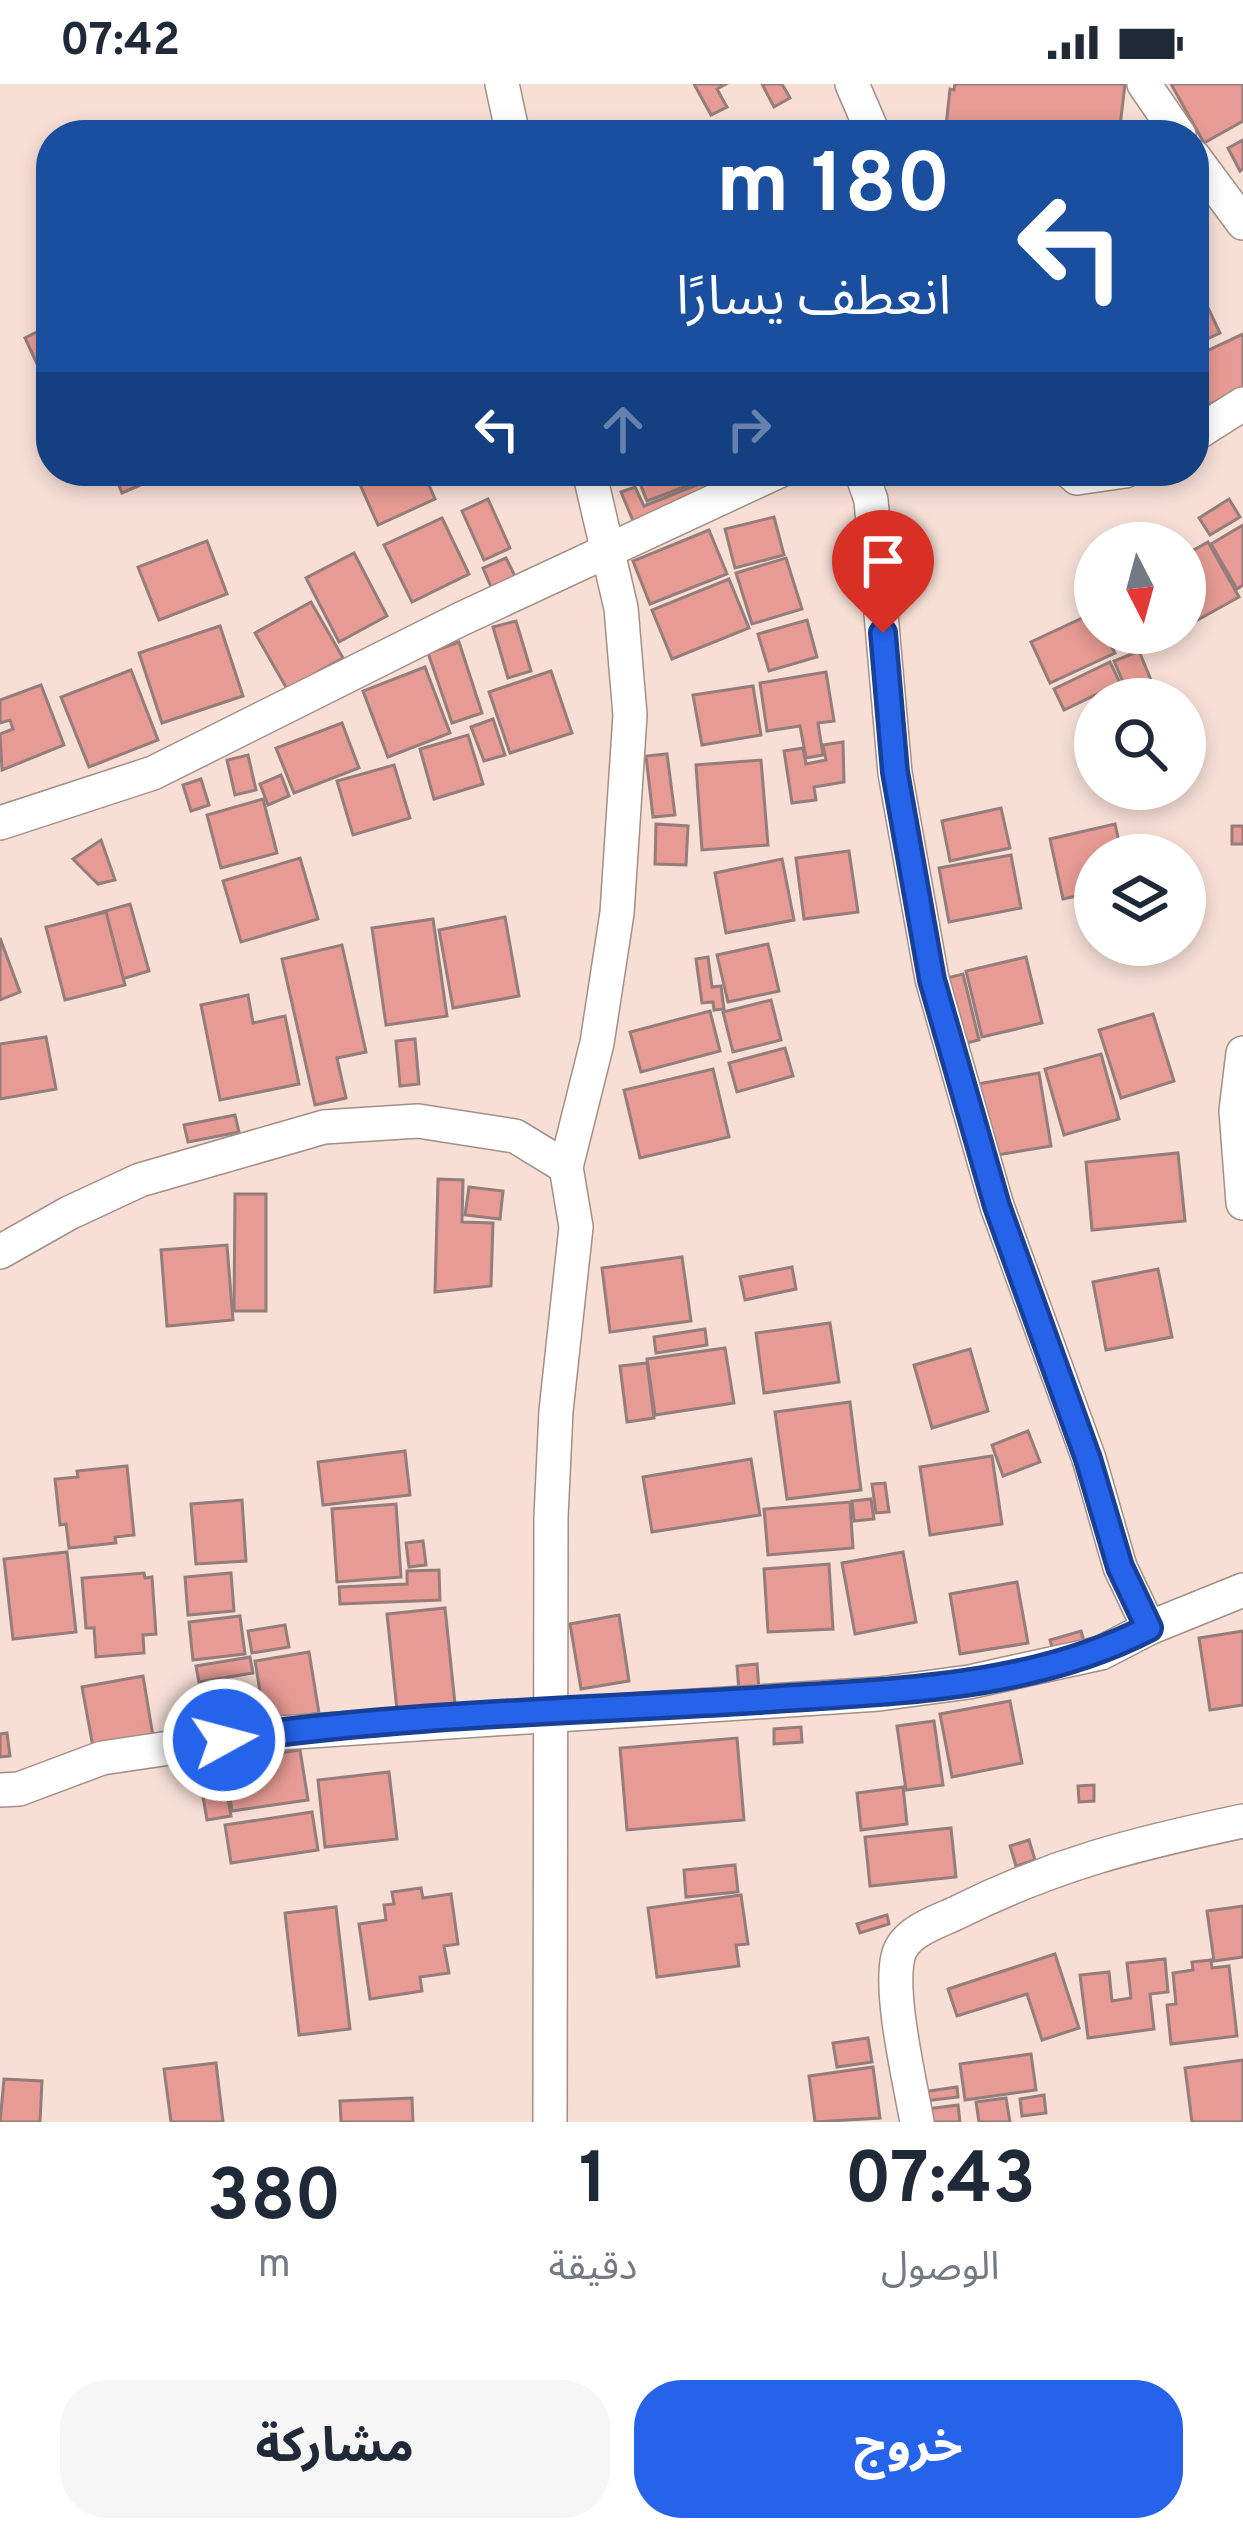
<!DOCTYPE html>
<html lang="ar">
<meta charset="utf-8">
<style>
:root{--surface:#fff;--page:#f6f6f7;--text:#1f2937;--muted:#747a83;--accent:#2563eb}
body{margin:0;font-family:Overpass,"Noto Sans Arabic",sans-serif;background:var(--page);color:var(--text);direction:rtl;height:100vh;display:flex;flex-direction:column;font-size:45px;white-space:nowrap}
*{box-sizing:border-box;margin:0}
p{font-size:39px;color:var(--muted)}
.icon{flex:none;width:66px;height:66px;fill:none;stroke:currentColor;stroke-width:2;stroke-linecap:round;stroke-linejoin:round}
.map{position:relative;height:2038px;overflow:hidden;direction:ltr}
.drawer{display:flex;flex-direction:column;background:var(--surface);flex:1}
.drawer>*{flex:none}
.top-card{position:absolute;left:36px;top:36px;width:1173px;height:366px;border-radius:48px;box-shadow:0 6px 18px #0003;direction:rtl;background:#1a4fa0;color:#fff;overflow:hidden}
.needle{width:78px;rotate:174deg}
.fabs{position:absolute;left:1074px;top:438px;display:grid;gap:24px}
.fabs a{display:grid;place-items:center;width:132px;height:132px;border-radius:50%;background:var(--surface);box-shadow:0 6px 18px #0003;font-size:60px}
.pin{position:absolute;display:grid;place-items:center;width:102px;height:102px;color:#fff;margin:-123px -51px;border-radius:50% 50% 50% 0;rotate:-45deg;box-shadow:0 0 12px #0007}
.pin .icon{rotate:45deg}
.me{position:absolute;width:132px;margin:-66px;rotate:83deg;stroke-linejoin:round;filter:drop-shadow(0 0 9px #0008)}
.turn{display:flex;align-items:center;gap:42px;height:252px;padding:0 60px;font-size:54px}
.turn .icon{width:156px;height:156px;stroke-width:2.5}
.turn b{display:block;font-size:84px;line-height:102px}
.lanes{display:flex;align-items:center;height:114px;padding:0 60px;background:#0003;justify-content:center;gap:60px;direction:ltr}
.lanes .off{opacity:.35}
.eta{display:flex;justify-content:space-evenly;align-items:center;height:204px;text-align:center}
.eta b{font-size:72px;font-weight:700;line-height:84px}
.primary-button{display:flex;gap:24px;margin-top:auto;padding:24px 60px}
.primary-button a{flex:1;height:138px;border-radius:48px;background:var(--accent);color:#fff;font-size:48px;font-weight:700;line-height:138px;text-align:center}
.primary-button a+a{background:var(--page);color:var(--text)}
.status{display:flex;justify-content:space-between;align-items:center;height:84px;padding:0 60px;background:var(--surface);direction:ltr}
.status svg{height:33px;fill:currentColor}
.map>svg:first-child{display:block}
</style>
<div class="status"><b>07:42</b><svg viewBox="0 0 49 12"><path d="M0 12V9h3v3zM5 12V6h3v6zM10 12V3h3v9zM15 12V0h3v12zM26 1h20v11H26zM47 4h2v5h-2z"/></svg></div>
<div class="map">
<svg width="1243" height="2038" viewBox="0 0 1243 2038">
<rect width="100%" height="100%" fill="#f7dfd6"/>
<g fill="#e79b94" stroke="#947d7a" stroke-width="3">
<polygon points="694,0 726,0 717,5 727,23 711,31"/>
<polygon points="762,0 782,0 790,14 774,23"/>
<polygon points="955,0 1125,0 1119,51 945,51 950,5 954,6"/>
<polygon points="1171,0 1243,0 1243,37 1204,59"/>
<polygon points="1243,56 1243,85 1240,87 1228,64"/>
<polygon points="1194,194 1220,249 1194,261"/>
<polygon points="51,241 51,310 25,254"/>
<polygon points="1243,250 1243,304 1204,323 1194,302 1194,273"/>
<polygon points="113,387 173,387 122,409"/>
<polygon points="354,387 423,387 435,415 378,441"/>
<polygon points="635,387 705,387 708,394 647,417"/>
<polygon points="704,398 711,414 636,444 621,408 635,403 644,422"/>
<polygon points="488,415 510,464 484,476 462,427"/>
<polygon points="1229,415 1240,433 1210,451 1199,434"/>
<polygon points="774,433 784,471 735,484 725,445"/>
<polygon points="442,434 469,490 412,518 384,461"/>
<polygon points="1243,441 1243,501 1237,505 1211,460"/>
<polygon points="709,446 727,490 650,520 633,477"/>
<polygon points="207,457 227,510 159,536 138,483"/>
<polygon points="1208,458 1239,513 1185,543 1185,471"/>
<polygon points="354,469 387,532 339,558 306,494"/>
<polygon points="506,474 516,494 492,505 483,484"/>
<polygon points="786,474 802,525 752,540 736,489"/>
<polygon points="729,495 749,544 672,575 652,526"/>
<polygon points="311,518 343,574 287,605 255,549"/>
<polygon points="1095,528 1095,549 1105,549 1115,569 1050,599 1031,558"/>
<polygon points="807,536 817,573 769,587 758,550"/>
<polygon points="516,537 531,587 508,594 493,543"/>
<polygon points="220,542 243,612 162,639 139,569"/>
<polygon points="459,558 482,629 452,639 428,569"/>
<polygon points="1139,567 1153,601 1129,612 1114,577"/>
<polygon points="1110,578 1120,599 1064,626 1054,605"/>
<polygon points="425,583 450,649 388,673 363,607"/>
<polygon points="131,586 158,656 89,683 61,613"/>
<polygon points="551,587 572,649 510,669 489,608"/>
<polygon points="826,588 834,637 818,639 823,671 806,674 800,642 767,647 760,599"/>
<polygon points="41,601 64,661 2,686 0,650 13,645 10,636 0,639 0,616"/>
<polygon points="753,602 761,651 702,661 693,611"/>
<polygon points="493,635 505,671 484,677 471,643"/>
<polygon points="342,639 359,684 294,709 276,664"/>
<polygon points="468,651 483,700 434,715 420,665"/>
<polygon points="843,658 844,698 814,703 816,716 792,719 784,667 803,664 806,680 826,676 823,661"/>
<polygon points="667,670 675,731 653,733 646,672"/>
<polygon points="248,671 256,706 235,711 227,676"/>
<polygon points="761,676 768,761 702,766 696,681"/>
<polygon points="394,681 410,734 353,751 337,697"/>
<polygon points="281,691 289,712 268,721 260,700"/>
<polygon points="201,695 209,721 191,727 183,701"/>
<polygon points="263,715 277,769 221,784 207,731"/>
<polygon points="1001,724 1010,764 950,777 942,737"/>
<polygon points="656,740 688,742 686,781 655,780"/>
<polygon points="1115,740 1122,771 1095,771 1095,808 1063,815 1050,755"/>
<rect x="1232" y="742" width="11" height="18"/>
<polygon points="101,756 115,796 98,800 73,775"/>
<polygon points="849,767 858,828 804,835 796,774"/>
<polygon points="1011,771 1021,824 949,838 939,784"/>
<polygon points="300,774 318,835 241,858 223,797"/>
<polygon points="782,775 794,836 726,849 715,789"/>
<polygon points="130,820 149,887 75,909 56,841"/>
<polygon points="106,828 125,901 65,916 46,843"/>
<polygon points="505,833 519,912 453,924 439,846"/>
<polygon points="433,835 447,932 386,941 372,844"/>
<polygon points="0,854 20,908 0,916"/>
<polygon points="768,860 779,907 728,918 717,871"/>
<polygon points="342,861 366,968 337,974 346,1014 315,1021 282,875"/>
<polygon points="708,873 712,903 721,902 724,925 714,926 713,918 702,919 696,875"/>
<polygon points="1026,873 1042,939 982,953 966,887"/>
<polygon points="963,890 979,956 959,961 943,895"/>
<polygon points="248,911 253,939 285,932 299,1000 220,1016 201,921"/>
<polygon points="771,916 781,956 733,968 723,928"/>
<polygon points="710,927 720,967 641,988 630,948"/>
<polygon points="1153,930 1174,997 1121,1014 1099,946"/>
<polygon points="46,953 56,1005 0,1015 0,960"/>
<polygon points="415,955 419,1000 400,1002 396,957"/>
<polygon points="785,964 793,992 737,1008 729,979"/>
<polygon points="1101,970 1119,1035 1064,1051 1045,985"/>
<polygon points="713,985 729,1053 640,1074 624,1006"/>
<polygon points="1039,989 1051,1062 991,1072 978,1000"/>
<polygon points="235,1031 239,1048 188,1058 184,1041"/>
<polygon points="1178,1069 1185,1137 1092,1146 1086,1078"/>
<polygon points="438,1095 463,1096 462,1138 493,1139 491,1202 435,1208"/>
<polygon points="469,1103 503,1107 500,1135 465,1131"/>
<polygon points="235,1110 266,1110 266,1227 234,1227"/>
<polygon points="227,1161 233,1236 167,1242 161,1166"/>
<polygon points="682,1173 691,1237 610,1248 602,1184"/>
<polygon points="792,1183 796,1205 745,1216 740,1193"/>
<polygon points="1158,1185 1172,1253 1106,1266 1093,1198"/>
<polygon points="830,1239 839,1298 764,1309 756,1249"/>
<polygon points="705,1245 707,1261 656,1269 654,1253"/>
<polygon points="725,1264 734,1319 655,1331 647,1275"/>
<polygon points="970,1265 988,1327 932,1344 914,1281"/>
<polygon points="647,1279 654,1334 627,1338 620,1282"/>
<polygon points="850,1318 861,1406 787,1415 775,1328"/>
<polygon points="1028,1347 1040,1378 1003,1392 992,1361"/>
<polygon points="405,1367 410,1411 323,1421 318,1378"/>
<polygon points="992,1372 1002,1440 930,1451 920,1383"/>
<polygon points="751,1375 760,1431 652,1448 643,1393"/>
<polygon points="127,1382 134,1451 115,1453 116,1459 69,1464 66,1440 60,1441 55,1395 78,1393 77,1387"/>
<polygon points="885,1399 889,1428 876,1429 872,1400"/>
<polygon points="871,1415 874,1435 854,1437 852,1417"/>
<polygon points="242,1416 246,1477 196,1480 191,1420"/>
<polygon points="850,1418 853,1464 768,1471 764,1425"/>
<polygon points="396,1420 401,1493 337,1498 332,1425"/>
<polygon points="423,1457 426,1481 409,1483 406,1459"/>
<polygon points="67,1468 76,1548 13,1555 4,1475"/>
<polygon points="903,1468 916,1538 855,1550 842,1479"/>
<polygon points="829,1480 833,1545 768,1548 764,1485"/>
<polygon points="439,1486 440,1516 340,1520 339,1503 407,1500 407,1487"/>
<polygon points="144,1489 145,1494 152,1493 156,1550 143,1551 144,1569 96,1573 94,1544 86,1544 82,1494"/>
<polygon points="231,1489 234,1527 188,1531 185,1493"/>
<polygon points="1017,1498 1028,1559 960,1570 950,1510"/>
<polygon points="445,1524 455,1620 397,1626 387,1530"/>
<polygon points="619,1531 629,1597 581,1605 570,1540"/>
<polygon points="240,1532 245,1570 193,1576 189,1538"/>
<polygon points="285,1541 289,1563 252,1569 248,1547"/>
<polygon points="1081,1547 1086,1564 1055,1573 1050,1556"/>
<polygon points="1243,1547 1243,1621 1210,1626 1199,1554"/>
<polygon points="309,1568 319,1629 265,1638 255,1577"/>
<polygon points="250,1573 253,1589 199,1598 196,1582"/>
<polygon points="757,1580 759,1605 739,1607 737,1582"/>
<polygon points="143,1592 153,1652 93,1663 82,1603"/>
<polygon points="1010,1617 1022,1679 952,1693 940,1630"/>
<polygon points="934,1637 943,1701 906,1706 897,1642"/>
<polygon points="801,1643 802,1658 774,1660 774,1645"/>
<polygon points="7,1649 10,1672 0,1673 0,1650"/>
<polygon points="737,1654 744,1736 627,1746 620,1664"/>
<polygon points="300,1666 308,1716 232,1727 224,1677"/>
<polygon points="389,1688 397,1755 325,1763 318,1696"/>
<polygon points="1094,1701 1094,1717 1079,1718 1078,1702"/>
<polygon points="903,1703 907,1740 861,1746 857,1709"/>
<polygon points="227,1710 231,1732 207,1736 203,1713"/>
<polygon points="312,1728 318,1766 231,1779 225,1741"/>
<polygon points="951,1744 956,1793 870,1802 865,1753"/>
<polygon points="1029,1756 1035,1776 1016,1782 1010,1762"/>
<polygon points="735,1781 738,1808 686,1813 684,1786"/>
<polygon points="421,1804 423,1814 451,1810 458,1860 444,1862 449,1889 420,1893 422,1907 370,1915 359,1840 386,1836 384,1821 394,1820 392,1808"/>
<polygon points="741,1811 748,1860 736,1861 739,1882 657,1893 648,1824"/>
<polygon points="1243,1822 1243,1873 1214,1877 1207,1827"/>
<polygon points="336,1823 350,1945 299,1951 285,1829"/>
<polygon points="887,1831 889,1840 860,1849 857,1840"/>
<polygon points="1055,1870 1079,1944 1042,1956 1027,1910 957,1932 948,1905"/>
<polygon points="1165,1875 1168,1908 1150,1910 1154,1945 1088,1954 1080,1891 1109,1888 1112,1917 1131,1914 1127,1879"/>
<polygon points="1211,1876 1212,1884 1229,1882 1237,1952 1171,1960 1167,1921 1176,1920 1173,1889 1193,1886 1192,1878"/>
<polygon points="868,1954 872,1978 837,1983 833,1959"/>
<polygon points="1031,1970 1036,2006 965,2016 960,1980"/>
<polygon points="1243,1976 1243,2038 1192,2038 1185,1984"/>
<polygon points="216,1979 223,2038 171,2038 164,1985"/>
<polygon points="873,1983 880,2034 815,2038 809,1992"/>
<polygon points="4,1995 42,1997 40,2038 0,2038"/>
<polygon points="957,2003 958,2013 916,2018 915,2009"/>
<polygon points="1044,2011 1046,2029 1022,2032 1020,2015"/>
<polygon points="412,2014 413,2038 341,2038 340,2017"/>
<polygon points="1006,2014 1010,2038 979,2038 976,2018"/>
<polygon points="958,2021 960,2038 921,2038 919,2026"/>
</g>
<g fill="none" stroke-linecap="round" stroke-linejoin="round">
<g stroke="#a48e86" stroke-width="36">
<g id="minor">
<polyline points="502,0 513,51"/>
<polyline points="852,0 874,51"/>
<polyline points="1144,0 1179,51"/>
<polyline points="1194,73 1243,139"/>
<polyline points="1194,351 1243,320"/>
<polyline points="861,387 871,416 895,689 932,895 997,1122 1089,1375 1120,1483 1149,1544"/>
<polyline points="1069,387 1077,394 1125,387"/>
<polyline points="0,739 153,689 461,535 779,387"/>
<polyline points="1243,969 1236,1027 1243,1119"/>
<polyline points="0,1168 69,1129 140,1096 324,1043 418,1037 515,1052 566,1083"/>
<polyline points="0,1706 19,1705 102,1674 264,1650 879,1610 969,1598 1101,1569 1149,1544 1243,1506"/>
<polyline points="550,2038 551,1433 556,1327 576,1143 566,1083 597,959 617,829 630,631 621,524 589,387"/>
<path d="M917,2038C910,1998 889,1910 898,1873C903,1849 934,1839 954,1830C1054,1780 1134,1760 1243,1737"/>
</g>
</g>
<use href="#minor" stroke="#fff" stroke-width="33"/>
</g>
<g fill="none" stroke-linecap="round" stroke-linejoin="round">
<g stroke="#184099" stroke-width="30">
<path id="route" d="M224,1656C400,1630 581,1627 759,1616C891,1607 1029,1606 1149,1544L1120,1483L1088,1375L997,1122L932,896L895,688L883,549"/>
</g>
<use href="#route" stroke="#2563eb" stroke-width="21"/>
</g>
</svg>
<div class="fabs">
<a><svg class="needle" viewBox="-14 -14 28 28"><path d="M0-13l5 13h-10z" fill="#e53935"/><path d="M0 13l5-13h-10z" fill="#747a83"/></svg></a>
<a><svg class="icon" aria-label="search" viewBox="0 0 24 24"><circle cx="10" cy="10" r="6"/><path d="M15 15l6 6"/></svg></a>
<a><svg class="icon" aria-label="layers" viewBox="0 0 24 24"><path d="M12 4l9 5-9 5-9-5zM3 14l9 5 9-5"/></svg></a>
</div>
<div class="pin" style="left:883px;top:549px;background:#d93025"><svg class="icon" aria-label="arrive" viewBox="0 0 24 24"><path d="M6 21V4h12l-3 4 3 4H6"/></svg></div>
<svg class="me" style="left:224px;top:1656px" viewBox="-20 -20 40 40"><circle r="17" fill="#2563eb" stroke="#fff" stroke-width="3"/><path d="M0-11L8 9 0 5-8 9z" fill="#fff"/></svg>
<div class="top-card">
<div class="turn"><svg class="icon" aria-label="left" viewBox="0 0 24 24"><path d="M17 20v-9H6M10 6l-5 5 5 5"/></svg><div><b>180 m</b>انعطف يسارًا</div></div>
<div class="lanes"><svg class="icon" aria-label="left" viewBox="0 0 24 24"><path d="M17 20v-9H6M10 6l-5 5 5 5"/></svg><svg class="icon off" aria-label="ahead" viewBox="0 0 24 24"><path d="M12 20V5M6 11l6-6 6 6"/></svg><svg class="icon off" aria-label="right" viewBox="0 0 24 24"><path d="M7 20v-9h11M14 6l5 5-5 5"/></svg></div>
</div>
</div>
<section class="drawer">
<div class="eta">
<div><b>07:43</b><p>الوصول</p></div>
<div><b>1</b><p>دقيقة</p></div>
<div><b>380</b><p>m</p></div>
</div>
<div class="primary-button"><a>خروج</a><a>مشاركة</a></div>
</section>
